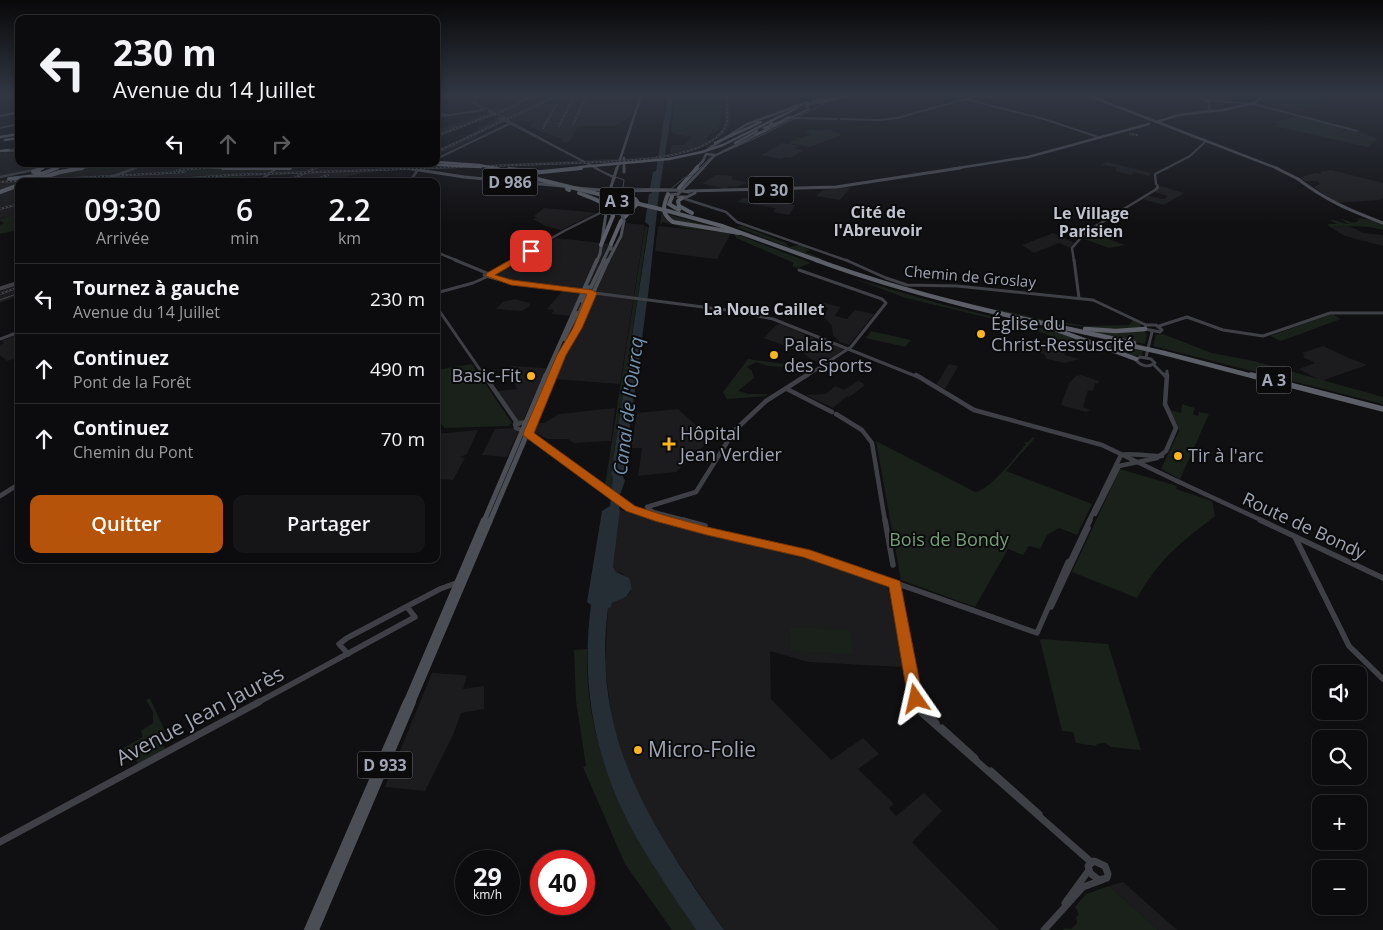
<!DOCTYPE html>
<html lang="fr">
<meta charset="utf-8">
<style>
:root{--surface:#0c0b0d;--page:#151416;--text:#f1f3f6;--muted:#9a9b9d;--line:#2c2b2e;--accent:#b45309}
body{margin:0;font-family:"Open Sans",sans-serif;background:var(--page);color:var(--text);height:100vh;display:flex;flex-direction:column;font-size:19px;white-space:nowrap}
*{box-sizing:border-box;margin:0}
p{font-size:16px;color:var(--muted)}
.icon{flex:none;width:28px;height:28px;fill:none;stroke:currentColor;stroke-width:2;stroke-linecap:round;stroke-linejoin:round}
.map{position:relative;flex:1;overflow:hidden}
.sheet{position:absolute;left:15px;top:178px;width:425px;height:385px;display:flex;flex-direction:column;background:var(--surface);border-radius:10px;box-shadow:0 2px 8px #0003,0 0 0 1px var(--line)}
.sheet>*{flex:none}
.hud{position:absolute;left:15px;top:15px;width:425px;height:152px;border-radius:10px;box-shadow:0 2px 8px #0003,0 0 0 1px var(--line);background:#0c0b0d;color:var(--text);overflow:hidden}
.controls{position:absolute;left:1312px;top:665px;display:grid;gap:10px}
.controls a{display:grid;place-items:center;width:55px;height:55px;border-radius:10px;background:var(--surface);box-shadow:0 2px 8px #0003,0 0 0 1px var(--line);font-size:25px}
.speed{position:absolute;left:455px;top:850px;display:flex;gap:10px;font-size:25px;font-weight:700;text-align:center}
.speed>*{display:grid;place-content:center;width:65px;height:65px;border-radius:50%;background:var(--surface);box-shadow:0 2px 8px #0003,0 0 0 1px var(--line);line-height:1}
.speed small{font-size:12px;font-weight:400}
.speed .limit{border:8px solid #d22;background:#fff;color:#111}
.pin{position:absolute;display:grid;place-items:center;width:42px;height:42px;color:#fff;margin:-21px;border-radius:10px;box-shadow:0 2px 8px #0006}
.me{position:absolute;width:55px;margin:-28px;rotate:349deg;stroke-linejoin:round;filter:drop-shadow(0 0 4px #0008)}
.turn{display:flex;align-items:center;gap:18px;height:105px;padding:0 15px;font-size:22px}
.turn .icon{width:65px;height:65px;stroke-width:2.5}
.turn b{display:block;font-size:35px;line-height:42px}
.lanes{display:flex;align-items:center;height:48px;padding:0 15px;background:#0003;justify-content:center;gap:25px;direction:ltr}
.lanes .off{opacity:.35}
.eta{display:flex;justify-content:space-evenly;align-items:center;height:85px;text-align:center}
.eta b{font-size:30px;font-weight:600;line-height:35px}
.action{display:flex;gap:10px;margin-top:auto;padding:10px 15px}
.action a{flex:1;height:58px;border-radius:10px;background:var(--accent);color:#fff;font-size:20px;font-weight:600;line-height:58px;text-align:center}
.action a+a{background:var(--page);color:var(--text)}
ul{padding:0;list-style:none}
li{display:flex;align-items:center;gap:15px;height:70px;padding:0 15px;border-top:1px solid var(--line)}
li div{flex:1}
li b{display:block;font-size:19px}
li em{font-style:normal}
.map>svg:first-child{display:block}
</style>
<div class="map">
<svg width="1383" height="930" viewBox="0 0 1383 930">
<rect width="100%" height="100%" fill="#100f11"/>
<g fill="#1c1c1e">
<polygon points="515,95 625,95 631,102 636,102 632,115 625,120 615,126 578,126 570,141 564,143 562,142 563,139 529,127 534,121 516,122 507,119 483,131 473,140 436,155 436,150 453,144 500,116 497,114 436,138 436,130 488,113 492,110 491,109"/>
<polygon points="726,95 729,95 731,111 730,127 724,134 700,148 655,159 617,163 392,170 362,173 327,181 282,181 295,174 162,181 19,181 19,213 0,219 0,180 103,168 144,166 191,167 238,164 407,164 401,166 415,168 651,157 670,154 671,145 684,145 692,137 671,133 678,130 683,130 692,126 718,130 705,139 709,140 716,136 724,127"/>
<polygon points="1347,130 1368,134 1367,135 1378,139 1373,143 1334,135"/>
<polygon points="782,143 799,146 795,149 803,150 792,158 785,157 782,159 761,155"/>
<polygon points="19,152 19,164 58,164 0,176 0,153"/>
<polygon points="1107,162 1151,173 1152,174 1148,176 1134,172 1131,175 1116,171 1116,167 1100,165"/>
<polygon points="1331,170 1383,183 1383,198 1379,200 1336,203 1314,187 1320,184 1318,181 1305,181 1301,177 1316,173 1321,174 1322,173 1320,172"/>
<polygon points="716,175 733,176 731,178 734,180 751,183 745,183 736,187 728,186 727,187 729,188 726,189 700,183 705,182"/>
<polygon points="1160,186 1184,193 1164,205 1143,199 1148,196 1164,199 1168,196 1154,192"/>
<polygon points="851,187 840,200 816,196 823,190"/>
<polygon points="743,198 779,204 783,200 787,201 785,203 795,205 789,215 773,212 776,208 738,202"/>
<polygon points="544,208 578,211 596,213 561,230 545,226 533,219 537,218 534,216"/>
<polygon points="626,223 645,225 620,384 542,378 507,457 482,455 495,429 516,428 498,391 517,389 514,382 519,374 507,373 511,366 559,369 583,317 551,314 554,310 547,309 565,288 508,280 494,276 500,266 515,261 557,238 619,245"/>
<polygon points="658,226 731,233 717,259 699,257 655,251"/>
<polygon points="1349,226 1364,233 1383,235 1383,246 1345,236 1330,227"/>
<polygon points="1053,233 1075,243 1070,248 1059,243 1034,253 1022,245"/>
<polygon points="19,283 19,296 0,303 0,289"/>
<polygon points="514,299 529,303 530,306 522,311 496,309 503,302"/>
<polygon points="821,302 840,307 835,316 847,319 855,310 874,314 849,345 840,342 833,335 832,326 824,317 828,308 817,306"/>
<polygon points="781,324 806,335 844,349 822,364 809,358 804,353 764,338 776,325"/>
<polygon points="14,336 19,338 19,357 7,361 0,355 0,345 4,343 1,341"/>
<polygon points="1043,346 1066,351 1064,355 1079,359 1065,363 1047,359 1044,354 1040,353"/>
<polygon points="1323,346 1349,358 1367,365 1321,381 1299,369 1315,363 1303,357 1305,355 1302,353"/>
<polygon points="949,364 958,366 945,389 937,385 937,383"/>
<polygon points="1081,375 1099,381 1098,384 1095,383 1093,391 1088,390 1083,407 1090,410 1086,412 1061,405 1069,383 1076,376"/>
<polygon points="858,381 863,383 864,386 849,397 847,396 833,408 806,395 826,394 835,386 844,390"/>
<polygon points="615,408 611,441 574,443 568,439 548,439 534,432 538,423 544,423 559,414"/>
<polygon points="678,409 711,439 676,472 638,476 642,448 631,448 637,413"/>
<polygon points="478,430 467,454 460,457 465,458 453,480 436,479 436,434"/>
<polygon points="620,510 699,533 729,538 838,567 880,582 888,587 903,667 808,662 770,651 771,699 831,760 863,738 879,754 858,769 894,804 889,808 896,816 924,793 942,811 912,842 999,930 724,930 659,834 640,798 626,765 612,721 605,666 608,607 612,603 626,597 630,593 632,586 622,573 616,572 613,567"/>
<polygon points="432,673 464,675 467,676 463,689 484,686 484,709 461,713 453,735 425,791 385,787"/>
<polygon points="1123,882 1177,930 1158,930 1109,886"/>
</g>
<g fill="#1a211b">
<polygon points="675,95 719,95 722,99 721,120 718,130 692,126 683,130 671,132"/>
<polygon points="1270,95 1335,95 1340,96 1300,111 1258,103"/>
<polygon points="1296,116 1346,129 1335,135 1373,143 1368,147 1274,126 1279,124 1274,122"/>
<polygon points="812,129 818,131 828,129 842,135 810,147 789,143 798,139 791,137 802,138 811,134 805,132"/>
<polygon points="101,164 139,166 132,168 52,176"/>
<polygon points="203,168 268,170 268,172 211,170 231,172 208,172 237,174 225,176 264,175 189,179 195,181 177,181 181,179 153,181 213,174 176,173 113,176"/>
<polygon points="662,212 665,219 667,219 666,214 725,230 668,220 668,222 675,224 731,233 685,228 663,222 660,225"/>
<polygon points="19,213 19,230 0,234 0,225 4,223 0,221 0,219"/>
<path d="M1355,218L1374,220L1383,224V230C1368,225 1346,226 1330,227L1327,224H1337L1330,220C1336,219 1342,224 1349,224L1340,219C1348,219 1352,226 1359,220Z"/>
<polygon points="742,226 786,243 789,247 800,245 810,250 805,252 823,259 820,260 737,227"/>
<polygon points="645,227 648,227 611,474 613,478 612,490 605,485"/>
<polygon points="1089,232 1125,245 1109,248 1084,239"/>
<polygon points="734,233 811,263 797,268 792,266 794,263 736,238"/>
<polygon points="852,278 941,304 1073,336 1131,358 1131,360 1120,354 1076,342 1057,339 1046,334 1006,322 906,298"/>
<path d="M996,309L1053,322L1056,321L1087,326L1129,325L1133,320L1141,324L1140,328C1091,331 1049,323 1001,312Z"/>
<polygon points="1332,314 1341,319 1281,341 1270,336"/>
<polygon points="1070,328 1090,331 1142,330 1147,334 1145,344"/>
<polygon points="871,331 911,340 905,347 866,338"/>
<polygon points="1163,334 1212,353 1254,361 1383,397 1383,404 1153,346 1156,335"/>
<polygon points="1081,337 1143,351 1142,355 1133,356"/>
<polygon points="748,359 785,364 782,367 768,366 756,362 747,367 752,371 754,378 738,391 749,394 766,394 767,396 727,399 723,392"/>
<polygon points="472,364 512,423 508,426 445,428 439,422 436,422 436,370"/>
<polygon points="1182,404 1195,408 1193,414 1198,416 1199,412 1209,414 1180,479 1161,469 1179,431 1178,426 1170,410 1181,413"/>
<path d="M1033,437L1035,438L1006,471L1092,504L1077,535L1059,528L1047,535L1040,549L1029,546L1023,555L1008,549L975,607L901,580L876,441L975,492C990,490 1015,457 1026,444L1024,442H1028Z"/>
<path d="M1120,469L1177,486L1176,489L1212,501L1215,516C1180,543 1160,558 1137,598L1072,572Z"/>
<polygon points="790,627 850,630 853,654 791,651"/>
<polygon points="1042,639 1108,644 1141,750 1111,747 1105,743 1097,744 1096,746 1076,743 1073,732 1062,731 1040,640"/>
<path d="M587,649C584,761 637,840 696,930H672L625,864L583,767L586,766L576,701L574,650Z"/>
<polygon points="150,698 167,736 161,740 165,749 138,764 134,755 122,761 118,751 143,737 141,731 153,723 153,712 146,700"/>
<polygon points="1109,886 1158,930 1063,930 1065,928 1071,929 1077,923 1076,917 1079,914 1075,907 1086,894"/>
</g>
<path fill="#262e35" d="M668,95H674L659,193L649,287L623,478L625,480C623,490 615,500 620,510L613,567L616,572L629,578L632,588L626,597L612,603L611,607L608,608C591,740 652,827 724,930H696C676,900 656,871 638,840C596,767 580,688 591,605L587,602L602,511L610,506L613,478L611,474L649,225L645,222L649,194L652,193L650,188L653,172L656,171Z"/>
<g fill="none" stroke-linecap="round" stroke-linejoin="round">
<polyline stroke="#262e35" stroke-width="1" points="1296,104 1309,105"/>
<polyline stroke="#2d2d31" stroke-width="2.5" stroke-dasharray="2.5 1" stroke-linecap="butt" points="800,109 839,95"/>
<g stroke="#3e4046" stroke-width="2">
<polyline points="1197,95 1206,100"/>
<polyline points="965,99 1044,119 1101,138"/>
<polyline points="1204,100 1254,104 1357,131"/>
<polyline points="1207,101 1209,102 1209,109 1212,111"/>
<polyline points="473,102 484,110"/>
<polyline points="436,112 446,115"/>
<polyline points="436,117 484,110"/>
<polyline points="788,118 837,119"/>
<polyline points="841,119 879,120 897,118 980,95"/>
<polyline points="504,120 598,169"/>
<polyline points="0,128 19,124"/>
<polyline points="436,159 509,124"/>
<polyline points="37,169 60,164"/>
<polyline points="133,169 135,168"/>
<polyline points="276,169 281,165 310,164"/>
<polyline points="416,169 426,164"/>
<polyline points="1165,169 1190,156 1206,141"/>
</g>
<g stroke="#3e4046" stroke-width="2.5">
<polyline points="595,168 615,178"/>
<polyline points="125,172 135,168"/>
<polyline points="0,177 43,168"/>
<polyline points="98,181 113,176"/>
<polyline points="259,181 277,168"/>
<polyline points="410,181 419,168"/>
<polyline points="1156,184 1155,174 1167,168"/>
<polyline points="682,198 726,212 737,222 848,261"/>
<polyline points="436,252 458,261"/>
<polyline points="512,261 564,231 606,210"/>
<polyline points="1074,261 1072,248 1086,232 1155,190 1158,187 1157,185"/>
</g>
<g stroke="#3e4046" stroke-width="3">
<polyline points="455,260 489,274"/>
<polyline points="846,260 886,278 907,285 957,286 1093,300 1146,325"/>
<polyline points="1074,260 1079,298"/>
<polyline points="799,270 882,299 886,303 851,347 805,377"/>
<polyline points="490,274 514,260"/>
<polyline points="489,277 509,282 734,311 773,319 918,377"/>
<polyline points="0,288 19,282"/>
<polyline points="436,293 473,283 491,275 484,275 486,277"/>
<polyline points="436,306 485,377"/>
<polygon points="1146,325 1156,325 1162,330 1160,332 1145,329"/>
<polyline points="1159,326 1187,317 1223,330 1263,336 1330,313 1383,313"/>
<polyline points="0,339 19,332"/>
<path d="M1140,357L1151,359L1155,363C1148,368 1141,366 1136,360Z"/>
<polyline points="1146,357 1152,332"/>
<polyline points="1154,365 1166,377"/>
<polyline points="1167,377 1167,371"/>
</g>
<g stroke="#3e4046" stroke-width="4.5">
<polyline points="484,375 518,424"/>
<polyline points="916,375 974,410 1102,445 1179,482"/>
<polyline points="1165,375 1167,377"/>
<polyline points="787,389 832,412"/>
<polyline points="836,414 862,430 872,443 885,521"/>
<polyline points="526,422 515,424 516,428 526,432 630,508 671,521"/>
<polyline points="1177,481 1263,521"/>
<polyline points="0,496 19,484"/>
<polyline points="1095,514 1119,466 1157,458 1166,451 1176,428 1165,404 1167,375"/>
<polyline points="688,521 653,512 647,507 696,492 734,431 766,401 807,375"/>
<path d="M1089,521L1121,455C1128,452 1152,457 1162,456"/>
</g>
<g stroke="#3e4046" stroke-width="5.5">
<polyline points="667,520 839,563 1037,633 1068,562 1071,560 1090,520"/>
<polyline points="683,520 705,526"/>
<polyline points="885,520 893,565"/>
<polyline points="1260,520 1383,578"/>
<polyline points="1295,537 1349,646 1383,679"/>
<polyline points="895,584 893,589 908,679 908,693 913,703"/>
<polyline points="895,584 918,703"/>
<polyline points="1051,607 1088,528"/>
<polyline points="348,654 339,644 347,638 440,589 459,582"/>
<polyline points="257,703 415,617 407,607"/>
</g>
<g stroke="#3e4046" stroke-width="7">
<polyline points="912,702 914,706 1091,862"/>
<polyline points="917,702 936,723"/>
<polyline points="942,728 975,758"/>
<polyline points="991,771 1039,814"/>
<polyline points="0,842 259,702"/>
<polygon points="1094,861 1105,866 1108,874 1107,878 1099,880 1090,873 1088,866"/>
<polyline points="1065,903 1089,870"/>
<polyline points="1044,930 1083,887 1102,880"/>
</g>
<g stroke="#4c4e55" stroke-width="2.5">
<polyline points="1087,95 1279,169"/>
<polygon points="818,99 828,101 820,103 813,101"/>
<polyline points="828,101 847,95"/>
<polyline points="1219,111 1254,103 1266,95"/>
<polyline points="0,116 19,112"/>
<polyline points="1156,122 1179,115 1221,110"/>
<polyline points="708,149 747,124 808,102"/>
<polyline points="4,151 19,150"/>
<polyline points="624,158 624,169"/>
<polyline points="395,166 413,169"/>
<polyline points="696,168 703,161 706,154 715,155"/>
<polyline points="617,169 641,95"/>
<polyline points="702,169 714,156 809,109 806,105 815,102"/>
<polyline points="952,169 1028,157 1149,124"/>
</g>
<g stroke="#4c4e55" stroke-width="3">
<polyline points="406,168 464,177 562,186"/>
<polyline points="624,168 624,172"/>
<polyline points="1276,168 1300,180"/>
<path d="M1298,179C1327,201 1349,210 1383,223"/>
<polyline points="576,188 614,191 676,190 689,192"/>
<polyline points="688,191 836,187 960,168"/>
<polyline points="616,194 615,205 623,217"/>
<polyline points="670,195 678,194 703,168"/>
<polyline points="678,197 687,197 695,193"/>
<polyline points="597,261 600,254 609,193 617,168"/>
<polyline points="603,261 611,244 611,249"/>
<polyline points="608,261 621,236 624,221"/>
</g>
<g stroke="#4c4e55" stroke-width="4">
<polyline points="591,287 604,260"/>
<polyline points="578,316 585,300"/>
<polyline points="564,339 577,313"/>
<polyline points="545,377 597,260"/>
<polyline points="551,377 565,346 577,328 608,260"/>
</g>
<g stroke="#4c4e55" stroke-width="5">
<polyline points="484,521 546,375"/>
<polyline points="490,521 552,375"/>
</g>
<g stroke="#4c4e55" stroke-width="6">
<polyline points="406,703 484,520"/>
<polyline points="412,703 490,520"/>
</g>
<g stroke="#4c4e55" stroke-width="8">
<polyline points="308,930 407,702"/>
<polyline points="315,930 412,702"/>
</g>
<g stroke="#5c5f67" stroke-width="2.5">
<polyline points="778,123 789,117"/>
<polyline points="755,135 766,130 772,123"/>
<polyline points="0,137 19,134"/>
<polyline points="5,140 19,138"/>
<polyline points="715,143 761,122"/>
<polyline points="735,143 757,131"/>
<polyline points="0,151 9,150"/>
<polyline points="669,159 702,152 723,145 797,108"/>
<polyline points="436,162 479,165"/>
<polyline points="119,164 232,168"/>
<polyline points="230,165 244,166"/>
<polyline points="40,169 42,168"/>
<polyline points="54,169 67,164"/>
<polyline points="76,169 101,164"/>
<polyline points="575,169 581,168"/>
<polyline points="695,169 698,166"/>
</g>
<g stroke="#5c5f67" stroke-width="4">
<polyline points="223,168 232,168"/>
<polyline points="509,169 539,172"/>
<polyline points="486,170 522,174 581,168"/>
<polyline points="60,172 82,168"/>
<polyline points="40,173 33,172 42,168"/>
<polyline points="9,179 36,176 57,168"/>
<polyline points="679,188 697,168"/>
<polyline points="567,189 569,190"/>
<polyline points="0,192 19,185"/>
<path d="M668,194C663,206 661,214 673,222L739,233"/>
<polyline points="672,197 669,204 679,210"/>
<polyline points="682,198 678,201 679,206 692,213"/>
<polyline points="668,211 722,226 819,261"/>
<polyline points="611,244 621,221 638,203 635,199"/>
<polyline points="601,245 613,216"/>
</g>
<g stroke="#5c5f67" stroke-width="4.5">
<path d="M816,260C919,298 1027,320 1134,343"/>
<polyline points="1085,329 1116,331 1145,329"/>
<polyline points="1057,330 1136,359"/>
<polyline points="1164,353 1256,377"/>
</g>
<polyline stroke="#5c5f67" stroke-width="5.5" points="1251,375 1383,409"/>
<g stroke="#45474d" stroke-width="1">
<polyline points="475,102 605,173 624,180 623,187 625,188 671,189 684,178 694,174 710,158 756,138 824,104 819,100 793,95"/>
<polyline points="286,181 291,179"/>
<polyline points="0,290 19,284"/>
<polyline points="0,300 19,293"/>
</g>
<g stroke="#45474d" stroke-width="2">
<g id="rail">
<polyline points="573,124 586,97"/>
<polyline points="559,126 573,99"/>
<polyline points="543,128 556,105"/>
<polyline points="1130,134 1137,135"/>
<polyline points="436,136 505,110 533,95"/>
<polyline points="436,152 559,95"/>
<polyline points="252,165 274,164"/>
<polyline points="177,170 206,168"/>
<path d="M150,181L231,175L601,162C632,161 706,158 724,129C730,120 726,105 726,95"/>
<polyline points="288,181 324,164"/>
<polyline points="311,181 328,175"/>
<polyline points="0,182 185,172"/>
<polyline points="0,209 19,204"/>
<polyline points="0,294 19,287"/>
</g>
</g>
<use href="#rail" stroke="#0b0b0c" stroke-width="1" stroke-dasharray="2" stroke-linecap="butt"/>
<g stroke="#3e4046" stroke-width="2">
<polyline points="489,112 495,115"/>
<polyline points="499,118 504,120"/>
<polyline points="135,168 146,164"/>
</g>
<polyline stroke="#3e4046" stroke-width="2.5" points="113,176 125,172"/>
<polyline stroke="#4c4e55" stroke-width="3" points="623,217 624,221"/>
<polyline stroke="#4c4e55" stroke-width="4" points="582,301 588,287"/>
<g stroke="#5c5f67" stroke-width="2.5">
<polyline points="755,125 758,122"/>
<polyline points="764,128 778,123"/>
<polyline points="421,164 481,167"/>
<polyline points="479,165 499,169"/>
<polyline points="580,167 669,159"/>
<polyline points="232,168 400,164"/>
</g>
<g stroke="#5c5f67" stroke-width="4">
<polyline points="232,168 290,168"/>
<polyline points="492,168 668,211"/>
<polyline points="32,181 60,172"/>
<path d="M579,193C591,198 609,202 613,216"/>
<polyline points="612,195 635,199"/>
</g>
<polyline stroke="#5c5f67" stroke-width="4.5" points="1133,346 1164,353"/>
</g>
<linearGradient id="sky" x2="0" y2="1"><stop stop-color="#090809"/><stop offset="0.42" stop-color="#313743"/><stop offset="1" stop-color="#313743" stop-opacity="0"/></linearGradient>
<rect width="1383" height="225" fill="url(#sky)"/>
<polygon fill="#b45309" stroke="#753606" points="531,248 534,249 534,252 495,275 512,280 592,290 597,293 582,328 566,355 534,433 635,506 663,515 707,527 810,550 900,581 923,699 921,703 916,705 910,703 908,699 889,587 803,557 707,535 655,521 626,511 524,436 523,434 557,355 573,328 587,294 511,285 486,276 487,273"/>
<g fill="#fbb51e" stroke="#0b0b0c" stroke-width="2">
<circle cx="981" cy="334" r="5"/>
<circle cx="774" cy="355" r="5"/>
<circle cx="531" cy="376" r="5"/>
<path d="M666.5 436.5h5v5h5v5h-5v5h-5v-5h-5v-5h5z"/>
<circle cx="1178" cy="456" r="5"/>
<circle cx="638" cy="750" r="5"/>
</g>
<g text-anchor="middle" stroke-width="4" stroke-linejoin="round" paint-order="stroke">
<g font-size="15" fill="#a0a5b3" stroke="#0b0b0c">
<text transform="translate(970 277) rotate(5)" y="5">Chemin de Groslay</text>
</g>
<g fill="#0b0b0c" stroke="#737781" stroke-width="1">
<rect x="482.5" y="168.5" width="55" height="27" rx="4"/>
<rect x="748.5" y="176.5" width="45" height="27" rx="4"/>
<rect x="599.5" y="187.5" width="35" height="27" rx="4"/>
<rect x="1256.5" y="366.5" width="35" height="27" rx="4"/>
<rect x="357.5" y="751.5" width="55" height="27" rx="4"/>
</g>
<g font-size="16" font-weight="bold" fill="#a0a5b3">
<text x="510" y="188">D 986</text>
<text x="771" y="196">D 30</text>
<text x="617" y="207">A 3</text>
<text x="1274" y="386">A 3</text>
<text x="385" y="771">D 933</text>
</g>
<g font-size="16" font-weight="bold" fill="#c1c4cf" stroke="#0b0b0c">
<text x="878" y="218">Cité de<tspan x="878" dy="18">l'Abreuvoir</tspan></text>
<text x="1091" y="219">Le Village<tspan x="1091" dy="18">Parisien</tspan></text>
<text x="764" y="315">La Noue Caillet</text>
</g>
<g font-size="18" fill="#a0a5b3" stroke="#0b0b0c" text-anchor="start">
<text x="991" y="330">Église du<tspan x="991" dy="21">Christ-Ressuscité</tspan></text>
<text x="784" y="351">Palais<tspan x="784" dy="21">des Sports</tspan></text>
<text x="521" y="382" text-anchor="end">Basic-Fit</text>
<text x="680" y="440">Hôpital<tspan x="680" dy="21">Jean Verdier</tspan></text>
<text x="1188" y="462">Tir à l'arc</text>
</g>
<g font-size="18" fill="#a0a5b3" stroke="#0b0b0c">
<text transform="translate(1304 526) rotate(25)" y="6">Route de Bondy</text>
</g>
<g font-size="18" fill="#759f79" stroke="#0b0b0c">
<text x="949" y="546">Bois de Bondy</text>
</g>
<g font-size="19" font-style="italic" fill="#7493b1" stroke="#0b0b0c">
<text transform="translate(628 406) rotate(-83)" y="7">Canal de l'Ourcq</text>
</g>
<g font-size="21" fill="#a0a5b3" stroke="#0b0b0c">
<text transform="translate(200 716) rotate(-28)" y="7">Avenue Jean Jaurès</text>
</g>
<g font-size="21" fill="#a0a5b3" stroke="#0b0b0c" text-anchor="start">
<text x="648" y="757">Micro-Folie</text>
</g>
</g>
</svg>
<div class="controls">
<a><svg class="icon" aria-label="sound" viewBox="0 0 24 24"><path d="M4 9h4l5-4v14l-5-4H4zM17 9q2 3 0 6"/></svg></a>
<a><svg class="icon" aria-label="search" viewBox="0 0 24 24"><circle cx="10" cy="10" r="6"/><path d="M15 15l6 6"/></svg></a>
<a>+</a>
<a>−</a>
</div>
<div class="speed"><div>29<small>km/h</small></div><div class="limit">40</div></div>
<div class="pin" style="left:531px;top:251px;background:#d93025"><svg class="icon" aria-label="arrive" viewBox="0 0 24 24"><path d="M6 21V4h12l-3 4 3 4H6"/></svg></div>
<svg class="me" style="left:916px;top:699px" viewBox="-20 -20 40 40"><path d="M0-17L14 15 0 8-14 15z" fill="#b45309" stroke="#fff" stroke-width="4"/></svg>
<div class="hud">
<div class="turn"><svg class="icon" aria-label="left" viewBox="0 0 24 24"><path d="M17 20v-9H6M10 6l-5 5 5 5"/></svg><div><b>230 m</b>Avenue du 14 Juillet</div></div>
<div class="lanes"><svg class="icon" aria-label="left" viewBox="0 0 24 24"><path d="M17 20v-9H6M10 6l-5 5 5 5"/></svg><svg class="icon off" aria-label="ahead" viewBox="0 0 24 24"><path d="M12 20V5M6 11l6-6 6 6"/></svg><svg class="icon off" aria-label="right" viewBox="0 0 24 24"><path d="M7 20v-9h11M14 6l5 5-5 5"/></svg></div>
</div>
<section class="sheet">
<div class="eta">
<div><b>09:30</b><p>Arrivée</p></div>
<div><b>6</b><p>min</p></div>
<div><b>2.2</b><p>km</p></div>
</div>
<ul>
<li><svg class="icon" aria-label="left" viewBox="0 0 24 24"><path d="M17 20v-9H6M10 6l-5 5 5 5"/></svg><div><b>Tournez à gauche</b><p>Avenue du 14 Juillet</p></div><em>230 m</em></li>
<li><svg class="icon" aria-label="ahead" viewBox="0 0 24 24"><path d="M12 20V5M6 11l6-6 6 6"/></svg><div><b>Continuez</b><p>Pont de la Forêt</p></div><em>490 m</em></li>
<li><svg class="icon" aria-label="ahead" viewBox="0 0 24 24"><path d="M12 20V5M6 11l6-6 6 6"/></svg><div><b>Continuez</b><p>Chemin du Pont</p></div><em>70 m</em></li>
</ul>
<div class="action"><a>Quitter</a><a>Partager</a></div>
</section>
</div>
